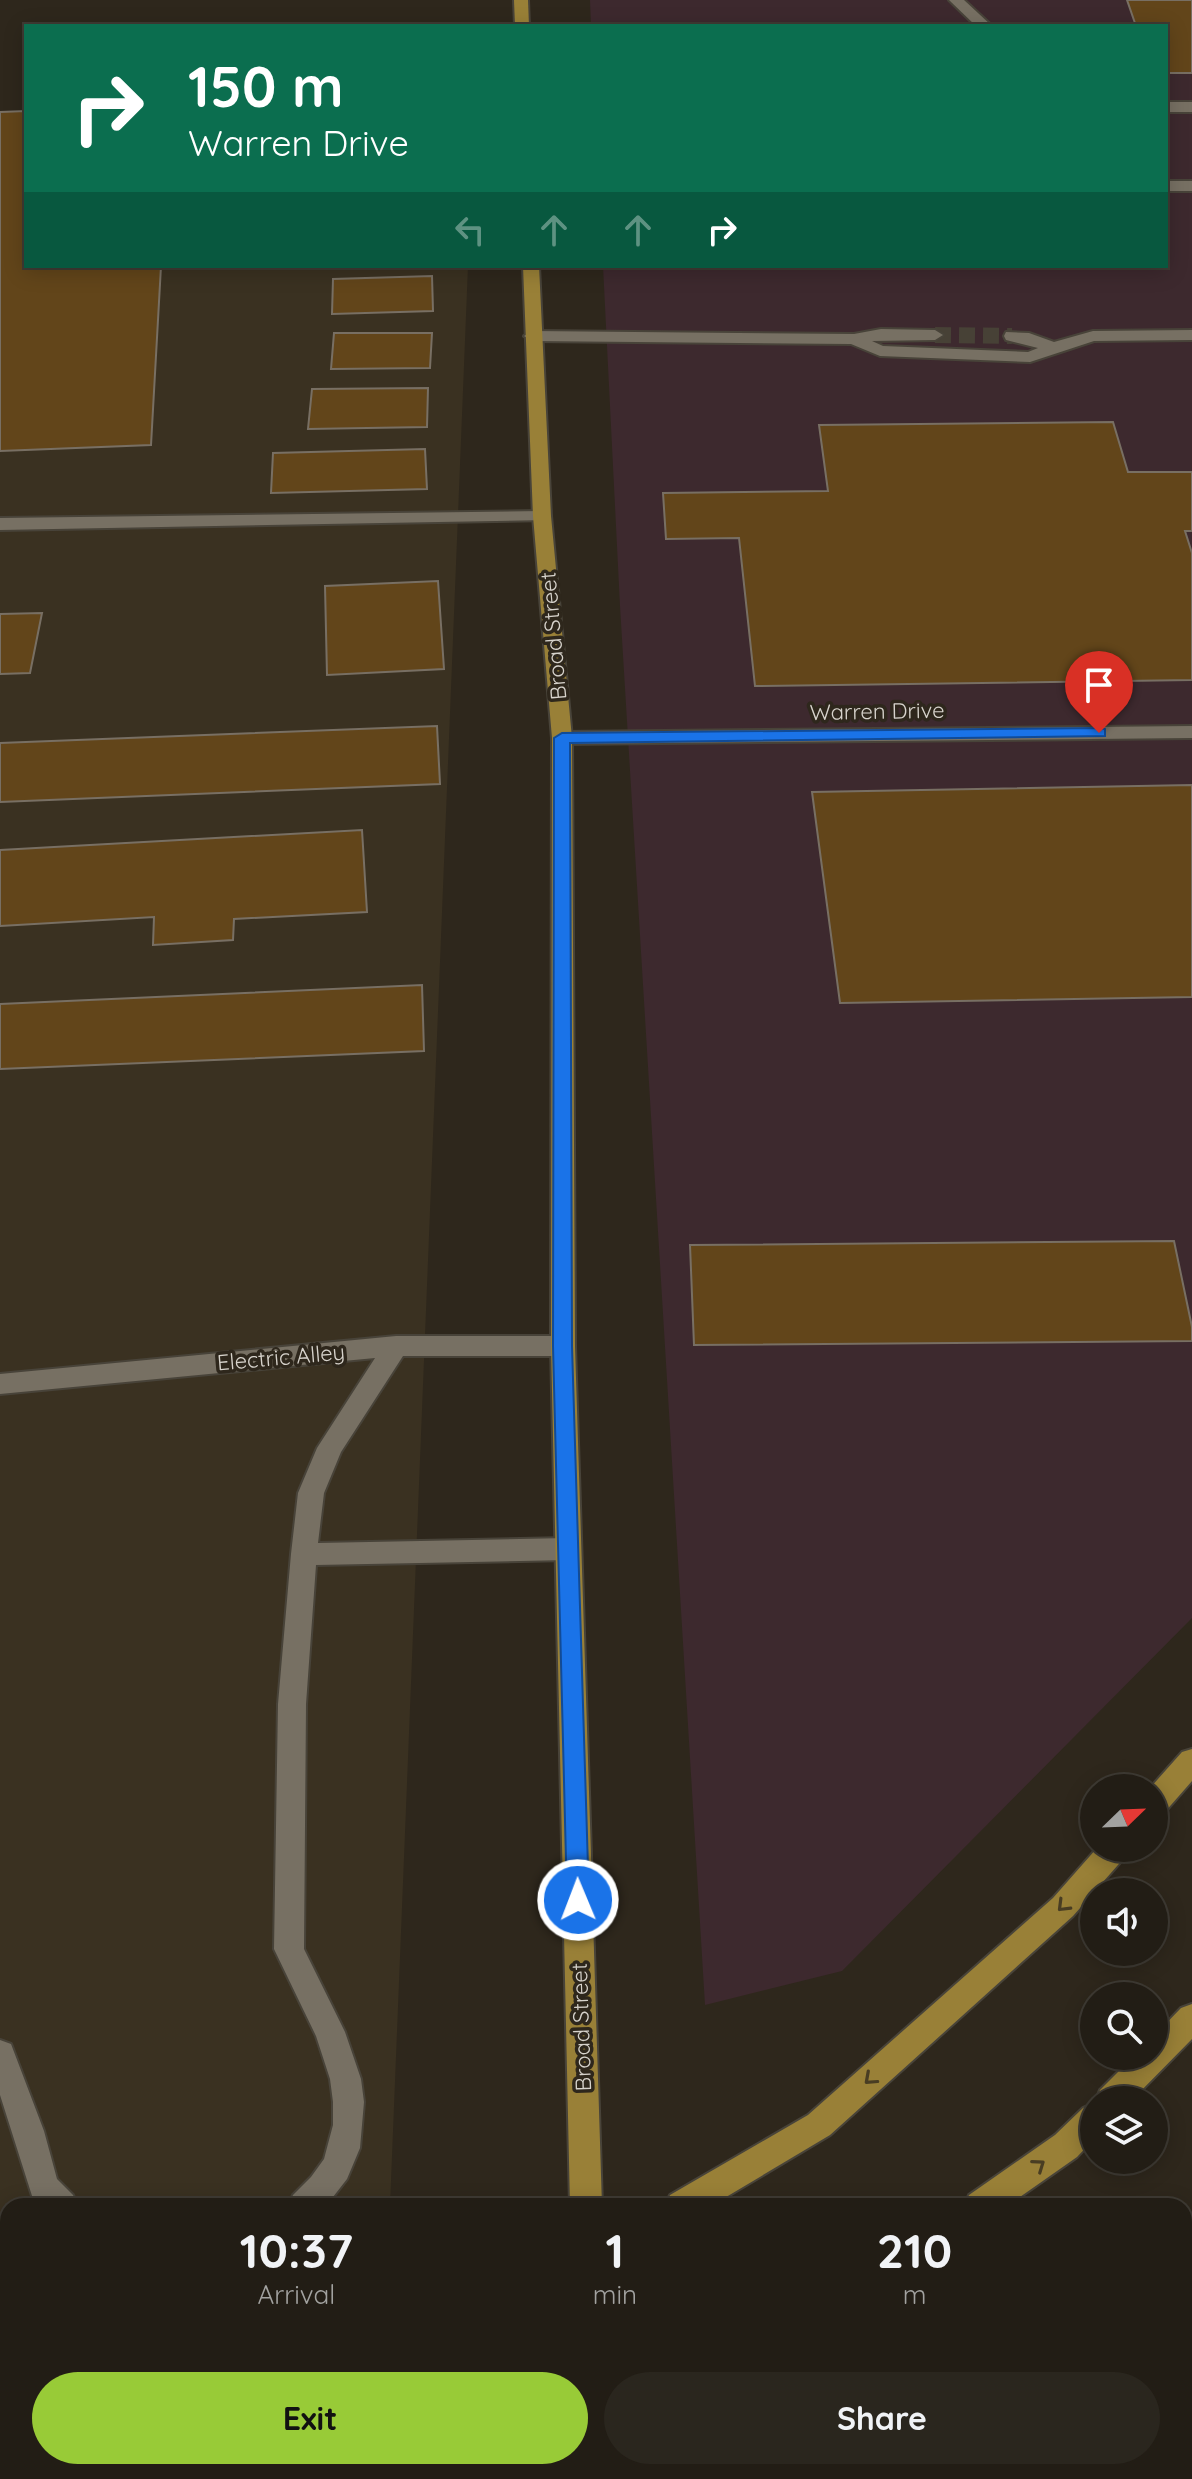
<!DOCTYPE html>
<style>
:root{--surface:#221d15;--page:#2a261e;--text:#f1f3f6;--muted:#a2a2a0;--line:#3f3b34;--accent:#98cb37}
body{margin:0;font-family:Quicksand,sans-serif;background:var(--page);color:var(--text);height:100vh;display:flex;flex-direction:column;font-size:30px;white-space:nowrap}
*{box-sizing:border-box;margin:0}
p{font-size:26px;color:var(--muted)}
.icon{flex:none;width:44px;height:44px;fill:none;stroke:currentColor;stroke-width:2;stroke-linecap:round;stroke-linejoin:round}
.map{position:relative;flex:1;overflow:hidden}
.side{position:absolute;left:0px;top:2198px;width:1192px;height:282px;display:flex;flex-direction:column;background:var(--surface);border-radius:24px 24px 0 0;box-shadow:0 4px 20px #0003,0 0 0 2px var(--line)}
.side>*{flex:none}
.guide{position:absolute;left:24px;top:24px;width:1144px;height:244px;border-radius:0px;box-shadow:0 4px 20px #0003,0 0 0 2px var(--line);background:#0b6e4f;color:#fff;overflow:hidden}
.needle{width:52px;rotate:67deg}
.tools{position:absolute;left:1080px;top:1774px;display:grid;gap:16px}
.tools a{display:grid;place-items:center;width:88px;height:88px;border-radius:50%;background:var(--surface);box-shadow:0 4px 20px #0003,0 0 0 2px var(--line);font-size:40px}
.pin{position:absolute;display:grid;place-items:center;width:68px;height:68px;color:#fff;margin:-82px -34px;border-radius:50% 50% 50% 0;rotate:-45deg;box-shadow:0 0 8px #0007}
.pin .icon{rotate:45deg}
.me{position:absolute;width:88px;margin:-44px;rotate:359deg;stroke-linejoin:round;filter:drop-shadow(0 0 6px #0008)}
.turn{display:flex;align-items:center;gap:28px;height:168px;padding:0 32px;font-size:36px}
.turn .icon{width:104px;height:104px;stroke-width:2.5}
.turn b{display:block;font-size:56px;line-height:68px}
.lanes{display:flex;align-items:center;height:76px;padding:0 32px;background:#0003;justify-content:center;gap:40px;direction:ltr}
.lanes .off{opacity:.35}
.eta{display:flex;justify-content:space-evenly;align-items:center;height:136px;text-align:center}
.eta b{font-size:48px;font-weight:700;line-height:56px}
.button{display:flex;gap:16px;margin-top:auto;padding:16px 32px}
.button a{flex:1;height:92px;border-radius:48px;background:var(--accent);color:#111;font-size:32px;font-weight:700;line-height:92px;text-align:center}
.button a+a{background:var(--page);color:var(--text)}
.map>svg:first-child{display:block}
</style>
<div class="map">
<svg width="1192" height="2479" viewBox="0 0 1192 2479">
<rect width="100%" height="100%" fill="#2e271c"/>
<polygon fill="#3a3121" points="0,111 26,111 26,266 468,266 390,2206 8,2206 8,2428 0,2432"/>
<polygon fill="#3d292e" points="590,0 1192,0 1192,1618 842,1971 705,2005 620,606 603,266 1166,266 1166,26 591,26"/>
<g fill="#62451a" stroke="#786f63" stroke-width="2">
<polygon points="1127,0 1192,0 1192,73 1166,73 1166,26 1136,26"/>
<polygon points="26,111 26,266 161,266 151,445 0,451 0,112"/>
<polygon points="432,276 433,311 332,314 333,279"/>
<polygon points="334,333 432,333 430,368 331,369"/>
<polygon points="428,388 427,427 308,429 312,389"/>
<polygon points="1113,422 1128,472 1192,472 1192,531 1185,531 1192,553 1192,680 755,686 739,538 666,539 663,493 828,491 819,425"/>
<polygon points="425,449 427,489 271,493 273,453"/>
<polygon points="438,581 444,669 327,675 325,586"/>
<polygon points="42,613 30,673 0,674 0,614"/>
<polygon points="437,726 440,784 0,802 0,743"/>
<polygon points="1192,785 1192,997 840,1003 812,792"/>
<polygon points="362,830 367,912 234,919 233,940 153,945 154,917 0,926 0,850"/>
<polygon points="422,985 424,1051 0,1069 0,1004"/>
<polygon points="1174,1241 1192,1327 1192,1341 694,1345 690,1245"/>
</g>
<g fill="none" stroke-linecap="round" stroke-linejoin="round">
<polyline stroke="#474136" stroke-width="16" stroke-dasharray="16 8" stroke-linecap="butt" points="935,335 1012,336"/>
<g stroke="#484339" stroke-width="4">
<g id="minor">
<polygon points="949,0 964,0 992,26 976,26"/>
<rect x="1166" y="102" width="26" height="10"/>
<rect x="1166" y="181" width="26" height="10"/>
<polygon points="881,329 935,330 943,335 935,340 872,341 883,346 1028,352 1038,348 1006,340 1004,336 1006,332 1029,333 1054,342 1093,331 1192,330 1192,340 1094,341 1030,362 880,356 851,344 532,341 524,336 532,331 854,334"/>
<polygon points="542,511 548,512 551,516 548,520 0,530 0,518"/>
<polygon points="1192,726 1192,738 562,744 552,738 562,732"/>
<polygon points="396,1336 563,1336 572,1339 575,1346 572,1353 563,1356 403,1356 341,1452 324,1493 318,1543 568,1538 577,1541 581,1549 577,1557 568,1560 316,1565 306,1704 304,1949 345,2032 361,2079 364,2102 360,2148 347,2179 326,2206 288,2206 293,2195 311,2177 324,2159 333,2125 333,2102 330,2079 316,2036 274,1949 278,1704 291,1554 298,1493 317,1448 375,1358 0,1394 0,1374"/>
<polygon points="0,2040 11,2044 44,2131 57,2179 73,2195 78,2206 40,2206 33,2199 0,2095"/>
</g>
</g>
<g stroke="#484339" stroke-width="4">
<g id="major">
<polygon points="514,0 528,0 529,26 515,26"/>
<polygon points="523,266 539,266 551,516 572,738 575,1346 602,2206 570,2206 551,1346 552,738 533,516"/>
<polygon points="1192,1749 1192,1781 1164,1813 1154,1817 1154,1788 1150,1788 1182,1752"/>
<polygon points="1097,1848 1129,1848 1125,1857 1073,1916 830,2135 711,2206 665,2206 670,2195 808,2115 1053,1898"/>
<polygon points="1192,2004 1192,2039 1132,2100 1096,2100 1100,2090 1134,2056 1154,2056 1154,2036 1181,2008"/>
<polygon points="1094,2103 1094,2139 1077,2157 1007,2206 964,2206 969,2195 1055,2135 1083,2108"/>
<polygon points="212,2472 255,2472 252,2479 209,2479"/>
<polygon points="554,2472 597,2472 594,2479 551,2479"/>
</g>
</g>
<use href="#minor" fill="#777063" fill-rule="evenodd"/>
<use href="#major" fill="#998037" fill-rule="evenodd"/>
<g stroke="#aea9a1" stroke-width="10">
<g id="rail">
<polyline points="1184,2303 1192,2297"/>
<polyline points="921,2479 931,2472"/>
</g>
</g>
<use href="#rail" stroke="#2e271c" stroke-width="7" stroke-dasharray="22" stroke-linecap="butt"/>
</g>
<defs><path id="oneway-chevron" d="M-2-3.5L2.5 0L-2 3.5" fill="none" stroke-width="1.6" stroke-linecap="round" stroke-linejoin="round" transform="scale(2)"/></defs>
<g stroke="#493d23">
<use href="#oneway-chevron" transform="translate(1063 1906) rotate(135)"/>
<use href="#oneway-chevron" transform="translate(870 2079) rotate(138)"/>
<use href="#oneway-chevron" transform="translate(1039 2165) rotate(-35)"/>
</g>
<polygon fill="#1a73e8" stroke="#114b97" stroke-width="2" points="1099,728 1105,729 1105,736 570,743 572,1346 589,1900 585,1907 578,1910 570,1907 567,1900 553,1346 554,738 562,733"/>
<g text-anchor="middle" stroke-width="7" stroke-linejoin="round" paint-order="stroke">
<g font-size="22" fill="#d7d3cc" stroke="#2e271c">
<text transform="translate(553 636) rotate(-95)" y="8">Broad Street</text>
<text transform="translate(877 711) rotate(-1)" y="8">Warren Drive</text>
<text transform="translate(281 1357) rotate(-5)" y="8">Electric Alley</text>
<text transform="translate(581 2027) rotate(-92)" y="8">Broad Street</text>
</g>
</g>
</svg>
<div class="tools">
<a><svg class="needle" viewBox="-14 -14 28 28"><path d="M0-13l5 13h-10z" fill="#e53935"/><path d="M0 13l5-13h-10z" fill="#a2a2a0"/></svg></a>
<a><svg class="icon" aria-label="sound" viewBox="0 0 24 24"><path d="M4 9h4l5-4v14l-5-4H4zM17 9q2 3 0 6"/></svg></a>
<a><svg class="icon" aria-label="search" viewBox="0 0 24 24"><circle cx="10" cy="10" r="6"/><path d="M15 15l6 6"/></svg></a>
<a><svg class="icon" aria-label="layers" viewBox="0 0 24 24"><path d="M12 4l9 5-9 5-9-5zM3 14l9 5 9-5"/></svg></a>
</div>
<div class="pin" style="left:1099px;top:733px;background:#d93025"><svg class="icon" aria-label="arrive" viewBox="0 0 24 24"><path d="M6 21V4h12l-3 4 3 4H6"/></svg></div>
<svg class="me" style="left:578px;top:1900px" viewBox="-20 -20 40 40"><circle r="17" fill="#1a73e8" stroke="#fff" stroke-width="3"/><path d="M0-11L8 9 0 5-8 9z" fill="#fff"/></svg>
<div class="guide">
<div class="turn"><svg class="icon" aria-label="right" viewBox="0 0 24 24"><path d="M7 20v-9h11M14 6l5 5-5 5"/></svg><div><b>150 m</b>Warren Drive</div></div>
<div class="lanes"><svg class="icon off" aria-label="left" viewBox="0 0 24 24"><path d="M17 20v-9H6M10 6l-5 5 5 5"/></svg><svg class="icon off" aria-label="ahead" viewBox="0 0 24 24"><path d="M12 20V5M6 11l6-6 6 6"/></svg><svg class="icon off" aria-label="ahead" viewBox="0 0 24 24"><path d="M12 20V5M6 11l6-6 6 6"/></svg><svg class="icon" aria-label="right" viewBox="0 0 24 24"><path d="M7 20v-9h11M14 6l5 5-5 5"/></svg></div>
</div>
<section class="side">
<div class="eta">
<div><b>10:37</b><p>Arrival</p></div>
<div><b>1</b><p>min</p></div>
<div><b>210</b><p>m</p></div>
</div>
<div class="button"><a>Exit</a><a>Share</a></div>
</section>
</div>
